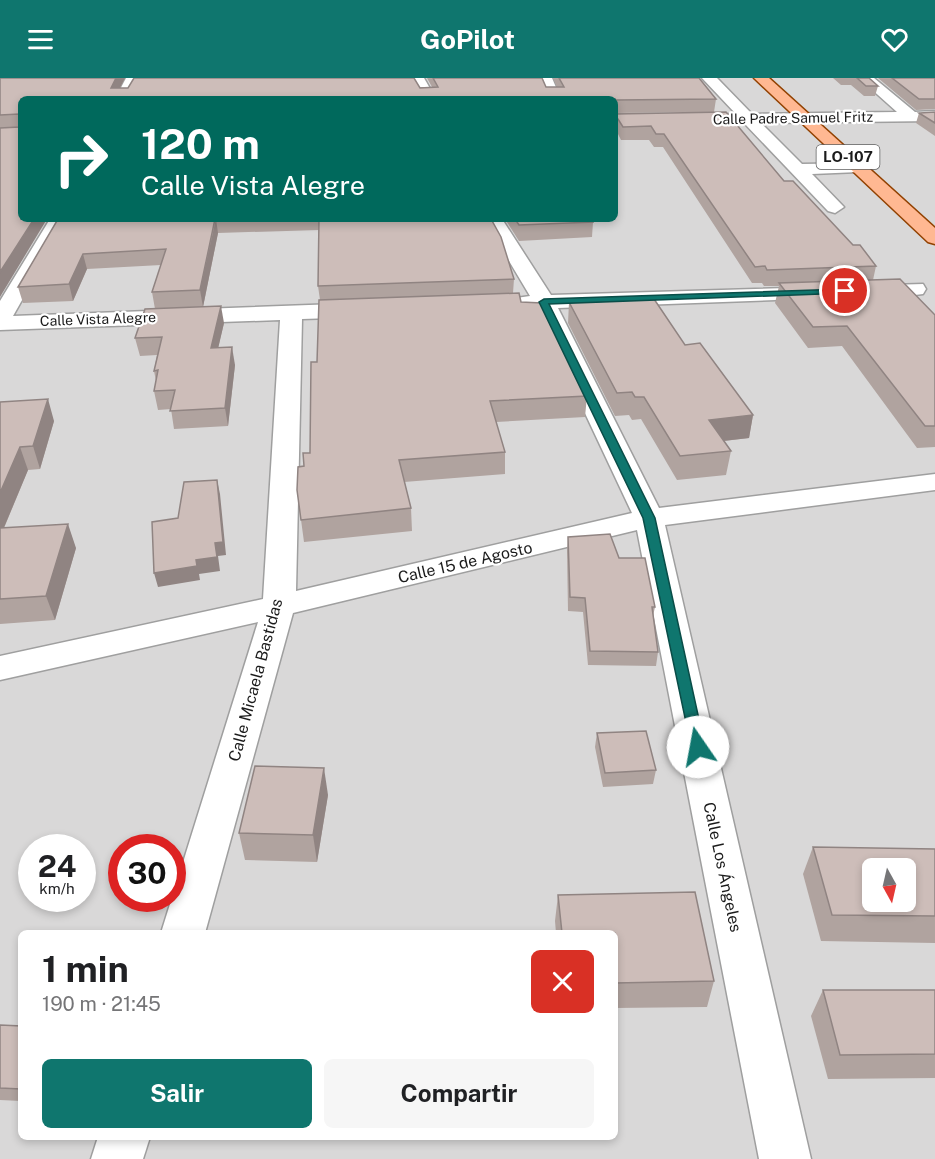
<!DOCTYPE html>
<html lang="es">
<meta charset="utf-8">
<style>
:root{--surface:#fff;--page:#f6f6f6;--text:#202124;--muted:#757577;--accent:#0f766e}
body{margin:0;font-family:"Public Sans",sans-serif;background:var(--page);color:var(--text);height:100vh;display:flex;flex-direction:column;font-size:22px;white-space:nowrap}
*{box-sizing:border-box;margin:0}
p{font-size:20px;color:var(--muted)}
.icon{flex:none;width:33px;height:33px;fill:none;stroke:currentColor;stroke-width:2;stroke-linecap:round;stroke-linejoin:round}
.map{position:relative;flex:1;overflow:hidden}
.drawer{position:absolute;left:18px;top:852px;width:600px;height:210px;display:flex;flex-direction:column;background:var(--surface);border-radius:9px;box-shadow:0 3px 9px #0003}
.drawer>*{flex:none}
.top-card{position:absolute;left:18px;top:18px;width:600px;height:126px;border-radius:9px;box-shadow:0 3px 9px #0003;background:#00695c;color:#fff;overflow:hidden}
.needle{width:39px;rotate:172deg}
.controls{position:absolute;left:862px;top:780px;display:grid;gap:12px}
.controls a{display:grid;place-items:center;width:54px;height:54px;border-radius:9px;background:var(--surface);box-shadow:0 3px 9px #0003;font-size:30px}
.speed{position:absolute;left:18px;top:756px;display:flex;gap:12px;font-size:30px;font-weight:700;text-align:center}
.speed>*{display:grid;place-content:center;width:78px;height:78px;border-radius:50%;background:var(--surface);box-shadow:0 3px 9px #0003;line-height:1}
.speed small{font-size:15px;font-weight:400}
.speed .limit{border:9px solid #d22;background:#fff;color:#111}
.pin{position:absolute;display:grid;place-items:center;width:51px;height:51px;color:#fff;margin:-26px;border:3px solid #fff;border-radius:50%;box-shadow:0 2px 6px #0007}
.me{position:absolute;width:66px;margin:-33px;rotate:348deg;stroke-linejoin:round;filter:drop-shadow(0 0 4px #0008)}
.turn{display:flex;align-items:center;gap:21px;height:126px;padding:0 24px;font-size:27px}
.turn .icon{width:78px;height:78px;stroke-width:2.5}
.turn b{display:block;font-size:42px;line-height:51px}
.round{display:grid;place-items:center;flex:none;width:63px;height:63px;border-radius:9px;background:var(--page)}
.head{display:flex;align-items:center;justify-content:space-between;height:102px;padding:0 24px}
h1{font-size:36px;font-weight:700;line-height:45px}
.cta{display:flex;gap:12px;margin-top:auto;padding:12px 24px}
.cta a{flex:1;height:69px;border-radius:9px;background:var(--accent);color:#fff;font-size:24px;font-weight:700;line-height:69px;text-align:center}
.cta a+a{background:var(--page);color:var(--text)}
header{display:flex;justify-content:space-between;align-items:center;height:78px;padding:0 24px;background:var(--accent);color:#fff;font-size:27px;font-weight:700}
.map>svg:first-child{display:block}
</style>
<header><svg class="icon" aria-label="menu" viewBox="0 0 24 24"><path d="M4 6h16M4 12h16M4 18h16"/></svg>GoPilot<svg class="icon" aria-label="heart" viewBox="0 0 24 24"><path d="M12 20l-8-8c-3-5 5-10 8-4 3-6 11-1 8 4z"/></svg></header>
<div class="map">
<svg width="935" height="1081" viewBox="0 0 935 1081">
<rect width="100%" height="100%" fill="#ede5df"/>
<path fill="#d9d8d8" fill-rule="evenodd" d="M0,0H935V1081H0ZM21,21H615V141H21ZM32,770H82V820H32ZM122,770H172V820H122ZM873,790H906V824H873ZM21,855H615V1059H21Z"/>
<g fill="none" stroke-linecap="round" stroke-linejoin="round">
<g stroke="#9f9f9f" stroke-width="3">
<g id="minor">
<polygon points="126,0 140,0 129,21 115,21"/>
<polygon points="410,0 424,0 436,21 422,21"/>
<polygon points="538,0 552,0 561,21 547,21"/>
<polygon points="702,0 717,0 752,36 897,34 859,0 874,0 915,34 935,33 935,43 761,45 802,86 865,85 868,89 865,93 859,94 812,96 844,129 835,135 828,133 744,45 615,47 615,37 736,36"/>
<polygon points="50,141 68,141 13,238 364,225 372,227 375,232 372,237 364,239 302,241 296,513 632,435 536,231 516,230 513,225 516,220 530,218 484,141 502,141 551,217 923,206 926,211 923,216 915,217 558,230 659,430 935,396 935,412 665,447 811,1081 759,1081 637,452 293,535 205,855 161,855 258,544 0,602 0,578 263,521 280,242 0,252 0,223"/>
<polygon points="98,1059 150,1059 143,1081 91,1081"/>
</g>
</g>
<g stroke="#914100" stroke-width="3">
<polygon id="primary" points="754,0 769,0 935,150 935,166 928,164"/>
</g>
<use href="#minor" fill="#fff" fill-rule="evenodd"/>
<use href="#primary" fill="#ffb892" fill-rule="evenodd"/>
</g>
<g fill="#b0a39f">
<polygon points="0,0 125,0 120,10 432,9 427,0 542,0 546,9 557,9 553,0 699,0 716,21 714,34 615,35 615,21 21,21 21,141 0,219"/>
<polygon points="833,0 869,0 878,8 875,18 864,18 851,7 841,7"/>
<polygon points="878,0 935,0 935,31 916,32"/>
<polygon points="726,34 784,103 876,188 873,202 935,237 935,369 917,370 842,268 808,270 775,225 779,208 764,208 762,205 752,205 663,69 654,69 649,62 621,62 617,54 615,55 615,36"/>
<polygon points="935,34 935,58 916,45 919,35"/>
<polygon points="58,141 491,141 514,201 513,215 521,224 587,318 585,339 496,344 505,374 505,396 404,404 411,430 412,453 304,464 297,412 304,388 310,375 317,284 320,222 318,208 319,152 218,155 203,229 155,231 152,214 161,187 87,191 73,223 23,225 18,209"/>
<polygon points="505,141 592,141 593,144 592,159 519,163"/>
<polygon points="569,224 685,267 753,337 749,360 724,363 731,373 726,397 677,402 641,341 632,342 629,337 615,338 568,245"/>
<polygon points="224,245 218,270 235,287 228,348 174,351 171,331 158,332 154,313 156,303 154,293 157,277 140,278 135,260"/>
<polygon points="0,324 54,343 40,391 28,392 4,450 76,470 55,542 0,546"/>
<polygon points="568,459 619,480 655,529 653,538 658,574 656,588 588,587 583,534 568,533 567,473"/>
<polygon points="597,655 656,692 653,706 603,709 595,669"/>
<polygon points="328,717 317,784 245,782 239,755"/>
<polygon points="813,769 935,771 935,865 821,863 803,796"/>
<polygon points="558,817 714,903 707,929 615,930 615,855 556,855 555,843"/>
<polygon points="823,912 935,912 935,1000 828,1001 811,938"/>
<polygon points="0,947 21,948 21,1023 0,1022"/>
</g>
<g fill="#908482">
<polygon points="116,0 125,0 114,21 111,10"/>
<polygon points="34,141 47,141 0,219 0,194"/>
<polygon points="216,141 218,155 203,229 200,212"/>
<polygon points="83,176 87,191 73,223 69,206"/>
<polygon points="221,228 224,245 214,288 211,270"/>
<polygon points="232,269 235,287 228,348 225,330"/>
<polygon points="48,321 54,343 40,391 33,368"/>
<polygon points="753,337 749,360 705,365 709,342"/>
<polygon points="20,369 28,392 0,459 0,415"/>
<polygon points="217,402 220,416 226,477 218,478 220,493 199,496 200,502 158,509 154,495 196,482 215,465"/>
<polygon points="68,446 76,470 55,542 46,518"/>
<polygon points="324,690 328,717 317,784 313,757"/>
</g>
<g fill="#cdbdb9" stroke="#908482" stroke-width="1.5" fill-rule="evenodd">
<polygon points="0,0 116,0 111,10 128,10 134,0 414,0 420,10 438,9 433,0 542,0 546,9 564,9 559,0 699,0 716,21 616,22 615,32 615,21 21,21 21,141 34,141 0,194 0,50 19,49 19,36 0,37"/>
<polygon points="857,0 869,0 878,8 866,8"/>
<polygon points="892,0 935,0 935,21 919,21"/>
<polygon points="726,34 784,103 793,103 853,167 860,167 876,188 767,192 765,188 755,189 664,56 656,56 651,48 623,49 618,41 615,41 615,36"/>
<polygon points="935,34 935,45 919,35"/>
<polygon points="58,141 215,141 200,212 152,214 166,171 83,176 69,206 18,209"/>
<polygon points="319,141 491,141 501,159 514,201 318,208"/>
<polygon points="515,141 592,141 593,144 519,147"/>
<polygon points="900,201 935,237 935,348 925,348 847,248 813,249 779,205"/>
<polygon points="519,215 521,224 542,225 587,318 490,323 505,374 399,382 411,430 301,442 297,412 298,389 304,388 303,375 310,375 311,284 317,284 319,222"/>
<polygon points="652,218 685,267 700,265 753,337 709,342 731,373 680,378 644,319 635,319 632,314 617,315 569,224"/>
<polygon points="221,228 211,270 232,269 225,330 170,333 175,312 154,313 158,292 154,293 162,259 135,260 145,231"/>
<polygon points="48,321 33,368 20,369 0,415 0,324"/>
<polygon points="217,402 223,464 215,465 217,479 196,482 197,488 154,495 152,444 178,440 184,404"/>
<polygon points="68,446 46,518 0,521 0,450"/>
<polygon points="610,456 619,480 645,480 655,529 652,529 658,574 590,573 585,520 570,519 568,459"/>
<polygon points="646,653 656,692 605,695 597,655"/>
<polygon points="255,688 324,690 313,757 239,755"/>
<path d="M813,769L935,771V838L832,837ZM873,790H906V824H873Z"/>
<polygon points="695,814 714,903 615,905 615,855 562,855 558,817"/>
<polygon points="823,912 935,912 935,976 840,977"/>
<polygon points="0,947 21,948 21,1011 0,1010"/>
</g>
<polygon fill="#0f766e" stroke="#0a4d48" stroke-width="1.5" points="845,211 850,213 848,215 549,226 655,440 705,669 703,673 692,673 643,440 539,224 544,221"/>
<g text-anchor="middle" stroke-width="4.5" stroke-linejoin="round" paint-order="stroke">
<g font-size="14" fill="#1b1b1b" stroke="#fff">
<text transform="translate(793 40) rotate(-1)" y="5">Calle Padre Samuel Fritz</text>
<text transform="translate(98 241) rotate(-2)" y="5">Calle Vista Alegre</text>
</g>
<rect fill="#fff" stroke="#5f5f5f" stroke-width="1.5" x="816.5" y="67" width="63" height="24" rx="4.5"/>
<g font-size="15" font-weight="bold" fill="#1b1b1b">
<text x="848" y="84">LO-107</text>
</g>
<g font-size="16" fill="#1b1b1b" stroke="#fff">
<text transform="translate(465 484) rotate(-13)" y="6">Calle 15 de Agosto</text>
<text transform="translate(255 602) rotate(-75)" y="6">Calle Micaela Bastidas</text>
<text transform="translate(723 789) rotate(78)" y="6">Calle Los Ángeles</text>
</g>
</g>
</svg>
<div class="controls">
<a><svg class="needle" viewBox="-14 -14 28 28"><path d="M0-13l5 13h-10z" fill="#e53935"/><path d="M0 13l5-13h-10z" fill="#757577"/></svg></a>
</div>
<div class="speed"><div>24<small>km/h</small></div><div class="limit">30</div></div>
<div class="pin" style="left:845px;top:213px;background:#d93025"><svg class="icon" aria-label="arrive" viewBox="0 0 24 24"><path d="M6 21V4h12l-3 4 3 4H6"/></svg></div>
<svg class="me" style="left:698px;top:669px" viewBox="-20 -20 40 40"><circle r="19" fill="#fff"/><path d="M0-13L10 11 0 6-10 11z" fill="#0f766e"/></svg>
<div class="top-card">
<div class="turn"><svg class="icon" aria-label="right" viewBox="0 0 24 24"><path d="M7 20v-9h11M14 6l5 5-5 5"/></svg><div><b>120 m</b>Calle Vista Alegre</div></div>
</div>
<section class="drawer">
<div class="head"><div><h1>1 min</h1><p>190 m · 21:45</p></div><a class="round" style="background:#d93025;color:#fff"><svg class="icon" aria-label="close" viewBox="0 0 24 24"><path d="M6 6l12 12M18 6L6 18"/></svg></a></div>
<div class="cta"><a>Salir</a><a>Compartir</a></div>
</section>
</div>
